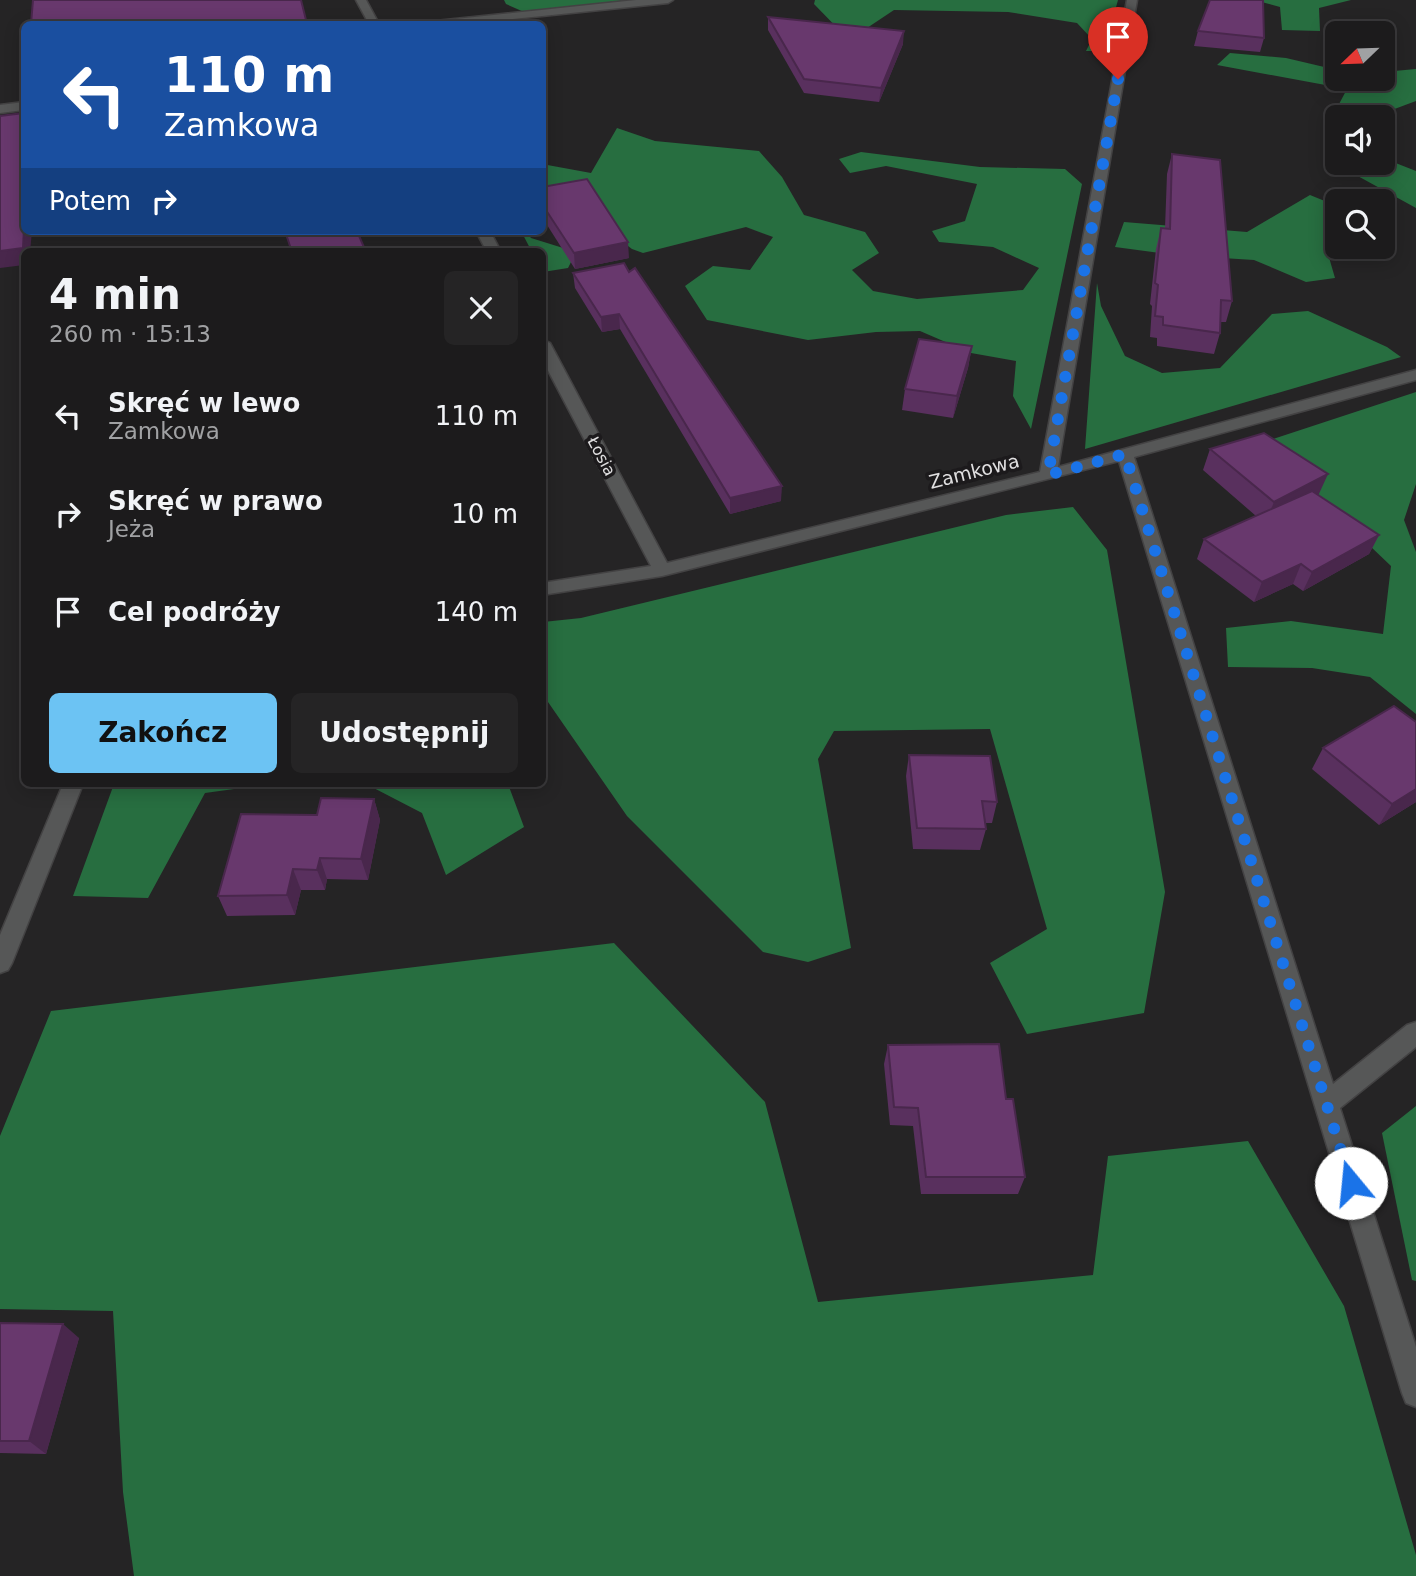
<!DOCTYPE html>
<html lang="pl">
<meta charset="utf-8">
<style>
:root{--surface:#1c1b1c;--page:#252425;--text:#f1f3f6;--muted:#a0a1a3;--line:#3a393b;--accent:#6cc3f3}
body{margin:0;font-family:"DejaVu Sans",sans-serif;background:var(--page);color:var(--text);height:100vh;display:flex;flex-direction:column;font-size:26px;white-space:nowrap}
*{box-sizing:border-box;margin:0}
p{font-size:23px;color:var(--muted)}
.icon{flex:none;width:38px;height:38px;fill:none;stroke:currentColor;stroke-width:2;stroke-linecap:round;stroke-linejoin:round}
.map{position:relative;flex:1;overflow:hidden}
.panel{position:absolute;left:21px;top:248px;width:525px;height:539px;display:flex;flex-direction:column;background:var(--surface);border-radius:10px;box-shadow:0 4px 18px #0003,0 0 0 2px var(--line)}
.panel>*{flex:none}
.hud{position:absolute;left:21px;top:21px;width:525px;height:214px;border-radius:10px;box-shadow:0 4px 18px #0003,0 0 0 2px var(--line);background:#1a4fa0;color:#fff;overflow:hidden}
.needle{width:46px;rotate:247deg}
.controls{position:absolute;left:1325px;top:21px;display:grid;gap:14px}
.controls a{display:grid;place-items:center;width:70px;height:70px;border-radius:10px;background:var(--surface);box-shadow:0 4px 18px #0003,0 0 0 2px var(--line);font-size:35px}
.pin{position:absolute;display:grid;place-items:center;width:60px;height:60px;color:#fff;margin:-72px -30px;border-radius:50% 50% 50% 0;rotate:-45deg;box-shadow:0 0 7px #0007}
.pin .icon{rotate:45deg}
.me{position:absolute;width:77px;margin:-38px;rotate:343deg;stroke-linejoin:round;filter:drop-shadow(0 0 5px #0008)}
.turn{display:flex;align-items:center;gap:24px;height:147px;padding:0 28px;font-size:32px}
.turn .icon{width:91px;height:91px;stroke-width:2.5}
.turn b{display:block;font-size:49px;line-height:60px}
.then{display:flex;align-items:center;height:66px;padding:0 28px;background:#0003;gap:14px;font-size:26px}
.round{display:grid;place-items:center;flex:none;width:74px;height:74px;border-radius:10px;background:var(--page)}
.overview{display:flex;align-items:center;justify-content:space-between;height:119px;padding:0 28px}
h1{font-size:42px;font-weight:600;line-height:52px}
.button{display:flex;gap:14px;margin-top:auto;padding:14px 28px}
.button a{flex:1;height:80px;border-radius:10px;background:var(--accent);color:#111;font-size:28px;font-weight:600;line-height:80px;text-align:center}
.button a+a{background:var(--page);color:var(--text)}
ul{padding:0;list-style:none}
li{display:flex;align-items:center;gap:21px;height:98px;padding:0 28px}
li div{flex:1}
li b{display:block;font-size:26px}
li em{font-style:normal}
.map>svg:first-child{display:block}
</style>
<div class="map">
<svg width="1416" height="1576" viewBox="0 0 1416 1576">
<rect width="100%" height="100%" fill="#252425"/>
<g fill="#276e40">
<polygon points="504,0 627,0 524,12 506,4"/>
<polygon points="815,0 1118,0 1104,51 1086,51 1092,39 1077,23 1008,12 894,10 849,40 814,4"/>
<polygon points="1254,0 1351,0 1319,8 1320,31 1282,30 1280,7"/>
<polygon points="1230,53 1286,58 1337,70 1337,79 1382,79 1383,72 1416,69 1416,101 1373,117 1338,106 1347,89 1217,65"/>
<polygon points="617,128 655,141 759,151 782,177 804,215 865,232 879,253 852,270 873,291 917,299 1023,290 1039,268 993,247 939,242 932,231 965,221 977,184 886,166 850,173 839,159 861,152 980,167 1065,169 1082,184 1031,429 1013,396 1016,361 971,353 920,331 876,332 808,340 707,320 685,286 713,266 750,270 773,237 746,227 643,253 632,249 608,231 604,205 588,183 543,192 542,164 591,173"/>
<polygon points="1383,150 1388,160 1416,171 1416,208 1345,169 1346,163 1382,163"/>
<polygon points="1310,195 1337,206 1326,247 1335,278 1306,282 1254,260 1175,255 1115,247 1124,222 1247,232"/>
<polygon points="521,231 526,231 531,238 576,252 568,268 543,272 542,252 532,252"/>
<polygon points="1097,283 1101,306 1125,356 1162,373 1220,368 1272,314 1308,311 1387,347 1401,357 1085,449"/>
<polygon points="1416,392 1416,484 1404,520 1416,552 1416,714 1370,677 1312,668 1228,667 1226,628 1291,621 1383,634 1391,566 1348,525 1215,458"/>
<polygon points="1073,507 1107,550 1165,892 1144,1013 1027,1034 990,963 1047,929 990,729 834,731 818,759 851,948 808,962 763,952 627,816 548,702 543,701 543,622 581,618 1006,515"/>
<polygon points="114,784 271,784 205,793 148,898 73,896"/>
<polygon points="366,784 508,784 524,827 446,875 422,813"/>
<polygon points="614,943 765,1102 818,1302 1093,1275 1108,1156 1248,1141 1344,1306 1416,1555 1416,1576 134,1576 123,1492 113,1311 0,1309 0,1136 51,1011"/>
<polygon points="1416,1106 1416,1281 1412,1280 1382,1133"/>
</g>
<g fill="none" stroke-linecap="round" stroke-linejoin="round">
<g stroke="#434243" stroke-width="3">
<polygon id="lane" points="24,102 24,110 0,113 0,105"/>
</g>
<g stroke="#434243" stroke-width="3">
<g id="street">
<polygon points="356,0 366,0 379,24 369,24"/>
<polygon points="636,0 673,0 668,3 463,24 430,24 436,21"/>
<polygon points="1127,0 1137,0 1058,467 1416,370 1416,380 1134,457 1333,1084 1407,1025 1416,1022 1416,1047 1340,1108 1416,1347 1416,1407 1406,1403 1402,1393 1119,461 662,576 542,595 542,583 651,566 542,359 542,339 550,343 667,563 1040,472"/>
<polygon points="476,231 490,231 501,252 487,252"/>
<polygon points="63,784 83,784 12,963 8,970 0,973 0,935"/>
</g>
</g>
<use href="#lane" fill="#565757" fill-rule="evenodd"/>
<use href="#street" fill="#565757" fill-rule="evenodd"/>
</g>
<g fill="#59305e">
<polygon points="768,17 903,44 879,102 804,93 768,30"/>
<polygon points="1198,31 1264,38 1260,52 1194,46"/>
<polygon points="1172,154 1232,301 1226,322 1221,322 1220,333 1214,354 1157,346 1157,338 1150,337 1152,306 1150,304 1156,249 1161,228 1165,228 1167,174"/>
<polygon points="542,187 629,258 575,269 542,217"/>
<polygon points="624,263 781,501 730,514 620,329 602,332 575,288 573,273"/>
<polygon points="972,346 968,368 953,418 902,410 905,389"/>
<polygon points="1210,449 1318,495 1379,535 1369,554 1303,591 1293,584 1254,602 1197,559 1204,539 1256,516 1203,470"/>
<polygon points="1323,748 1416,802 1379,825 1312,769"/>
<polygon points="909,755 997,802 992,823 985,823 986,829 980,850 913,849 906,776"/>
<polygon points="374,799 380,820 368,880 327,879 325,890 301,890 295,915 227,916 218,896 317,815"/>
<polygon points="888,1045 1006,1099 1025,1177 1018,1194 921,1194 913,1126 890,1125 884,1064"/>
<polygon points="0,1323 79,1338 46,1454 0,1453"/>
</g>
<g fill="#49274c">
<polygon points="904,31 903,44 879,102 881,88"/>
<polygon points="24,231 32,231 30,252 24,252 24,265 0,268 0,251"/>
<polygon points="628,242 629,258 575,269 574,253"/>
<polygon points="619,314 620,329 602,332 601,317"/>
<polygon points="972,346 968,368 953,418 957,396"/>
<polygon points="1328,474 1318,496 1265,524 1274,502"/>
<polygon points="782,486 781,501 730,514 730,498"/>
<polygon points="1379,535 1369,554 1303,591 1312,572"/>
<polygon points="1301,564 1293,584 1254,602 1262,582"/>
<polygon points="1416,789 1416,802 1379,825 1392,804"/>
<polygon points="374,799 380,820 368,880 361,859"/>
<polygon points="320,858 327,879 325,890 317,870"/>
<polygon points="293,869 301,890 295,915 287,895"/>
<polygon points="63,1324 79,1338 46,1454 29,1441"/>
</g>
<g fill="#68386d" stroke="#49274c" stroke-width="2">
<polygon points="33,0 301,0 307,24 31,24"/>
<polygon points="1210,0 1263,0 1264,38 1198,31"/>
<polygon points="768,17 904,31 881,88 804,79"/>
<polygon points="24,101 24,228 23,248 0,251 0,116 23,113"/>
<polygon points="1172,154 1220,160 1232,301 1221,300 1220,333 1163,325 1163,317 1155,316 1158,285 1155,283 1161,228 1170,229"/>
<polygon points="587,179 628,242 574,253 542,204 542,187"/>
<polygon points="285,231 357,231 366,252 292,252"/>
<polygon points="624,263 629,272 635,268 782,486 730,498 619,314 601,317 573,273"/>
<polygon points="919,339 972,346 957,396 905,389"/>
<polygon points="1264,433 1328,474 1274,502 1210,449"/>
<polygon points="1312,491 1379,535 1312,572 1301,564 1262,582 1204,539"/>
<polygon points="1394,706 1416,722 1416,789 1392,804 1323,748"/>
<polygon points="909,755 990,756 997,802 982,801 986,829 917,828"/>
<polygon points="321,798 374,799 361,859 320,858 317,870 293,869 287,895 218,896 241,814 317,815"/>
<polygon points="999,1044 1006,1099 1013,1099 1025,1177 926,1177 918,1108 894,1107 888,1045"/>
<polygon points="0,1323 63,1324 29,1441 0,1441"/>
</g>
<g fill="none" stroke-linecap="round" stroke-linejoin="round">
<polyline stroke="#1a73e8" stroke-width="12" stroke-dasharray="0 21.6" points="1118,79 1048,475 1125,454 1351,1183"/>
</g>
<g text-anchor="middle" stroke-width="7" stroke-linejoin="round" paint-order="stroke">
<g font-size="16" fill="#e0dfe0" stroke="#1c1a1c">
<text transform="translate(602 456) rotate(62)" y="6">Łosia</text>
</g>
<g font-size="19" fill="#e0dfe0" stroke="#1c1a1c">
<text transform="translate(974 471) rotate(-14)" y="7">Zamkowa</text>
</g>
</g>
</svg>
<div class="controls">
<a><svg class="needle" viewBox="-14 -14 28 28"><path d="M0-13l5 13h-10z" fill="#e53935"/><path d="M0 13l5-13h-10z" fill="#a0a1a3"/></svg></a>
<a><svg class="icon" aria-label="sound" viewBox="0 0 24 24"><path d="M4 9h4l5-4v14l-5-4H4zM17 9q2 3 0 6"/></svg></a>
<a><svg class="icon" aria-label="search" viewBox="0 0 24 24"><circle cx="10" cy="10" r="6"/><path d="M15 15l6 6"/></svg></a>
</div>
<div class="pin" style="left:1118px;top:79px;background:#d93025"><svg class="icon" aria-label="arrive" viewBox="0 0 24 24"><path d="M6 21V4h12l-3 4 3 4H6"/></svg></div>
<svg class="me" style="left:1351px;top:1183px" viewBox="-20 -20 40 40"><circle r="19" fill="#fff"/><path d="M0-13L10 11 0 6-10 11z" fill="#1a73e8"/></svg>
<div class="hud">
<div class="turn"><svg class="icon" aria-label="left" viewBox="0 0 24 24"><path d="M17 20v-9H6M10 6l-5 5 5 5"/></svg><div><b>110 m</b>Zamkowa</div></div>
<div class="then">Potem<svg class="icon" aria-label="right" viewBox="0 0 24 24"><path d="M7 20v-9h11M14 6l5 5-5 5"/></svg></div>
</div>
<section class="panel">
<div class="overview"><div><h1>4 min</h1><p>260 m · 15:13</p></div><a class="round"><svg class="icon" aria-label="close" viewBox="0 0 24 24"><path d="M6 6l12 12M18 6L6 18"/></svg></a></div>
<ul>
<li><svg class="icon" aria-label="left" viewBox="0 0 24 24"><path d="M17 20v-9H6M10 6l-5 5 5 5"/></svg><div><b>Skręć w lewo</b><p>Zamkowa</p></div><em>110 m</em></li>
<li><svg class="icon" aria-label="right" viewBox="0 0 24 24"><path d="M7 20v-9h11M14 6l5 5-5 5"/></svg><div><b>Skręć w prawo</b><p>Jeża</p></div><em>10 m</em></li>
<li><svg class="icon" aria-label="arrive" viewBox="0 0 24 24"><path d="M6 21V4h12l-3 4 3 4H6"/></svg><div><b>Cel podróży</b></div><em>140 m</em></li>
</ul>
<div class="button"><a>Zakończ</a><a>Udostępnij</a></div>
</section>
</div>
